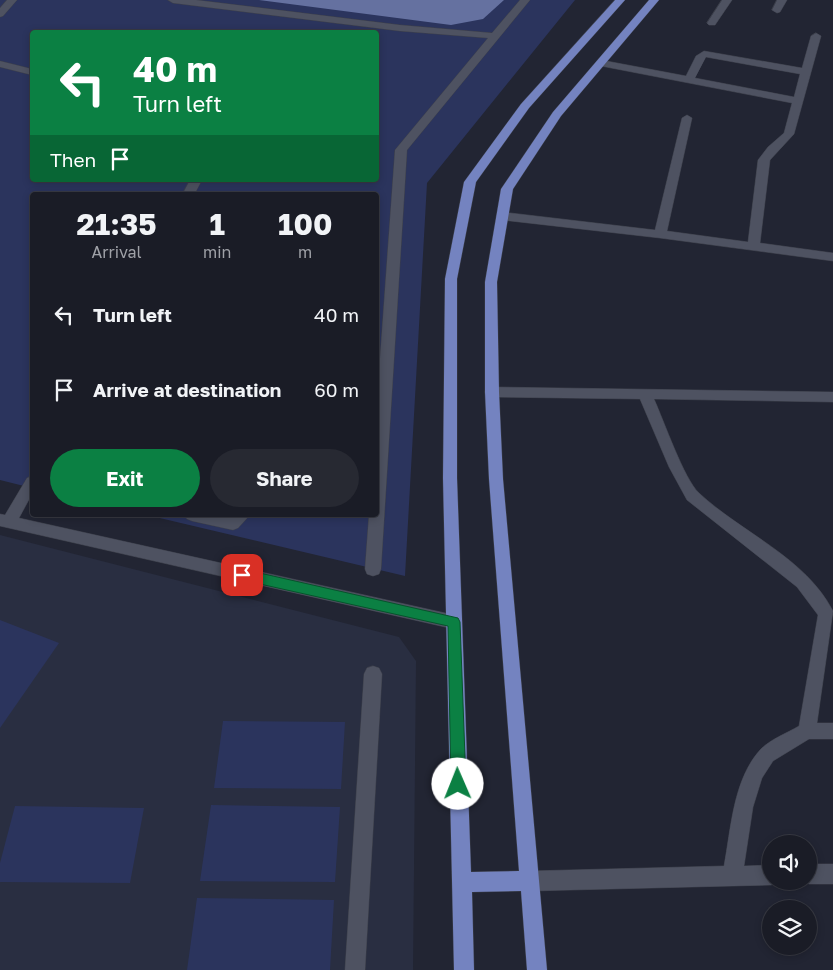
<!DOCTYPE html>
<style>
:root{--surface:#1a1c26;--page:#272932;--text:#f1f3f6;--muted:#9fa1a7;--line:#383a43;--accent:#0b8043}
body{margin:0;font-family:"Golos Text",sans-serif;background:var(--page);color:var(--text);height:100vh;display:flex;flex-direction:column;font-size:19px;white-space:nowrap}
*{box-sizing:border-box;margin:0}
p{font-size:16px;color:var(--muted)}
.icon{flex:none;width:28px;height:28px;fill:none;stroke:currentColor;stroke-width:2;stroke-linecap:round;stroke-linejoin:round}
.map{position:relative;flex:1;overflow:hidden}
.side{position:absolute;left:30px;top:192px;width:349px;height:325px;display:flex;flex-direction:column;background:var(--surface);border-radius:5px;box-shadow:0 2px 8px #0003,0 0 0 1px var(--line)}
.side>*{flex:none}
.hud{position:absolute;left:30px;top:30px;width:349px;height:152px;border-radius:5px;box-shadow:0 2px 8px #0003,0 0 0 1px var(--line);background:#0b8043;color:#fff;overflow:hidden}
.tools{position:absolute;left:762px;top:835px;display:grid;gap:10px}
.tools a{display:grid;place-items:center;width:55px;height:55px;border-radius:50%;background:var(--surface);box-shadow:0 2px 8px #0003,0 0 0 1px var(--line);font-size:25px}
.pin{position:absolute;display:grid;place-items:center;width:42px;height:42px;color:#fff;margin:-21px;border-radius:10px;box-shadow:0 2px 8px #0006}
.me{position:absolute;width:55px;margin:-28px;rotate:359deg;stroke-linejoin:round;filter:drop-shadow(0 0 4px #0008)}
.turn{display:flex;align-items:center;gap:18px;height:105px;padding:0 20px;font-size:22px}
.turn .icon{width:65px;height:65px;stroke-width:2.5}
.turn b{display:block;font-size:35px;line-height:42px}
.then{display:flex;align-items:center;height:48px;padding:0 20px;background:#0003;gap:10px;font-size:19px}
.eta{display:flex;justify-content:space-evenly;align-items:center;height:85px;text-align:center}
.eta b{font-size:30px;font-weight:700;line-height:35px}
.primary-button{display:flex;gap:10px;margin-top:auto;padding:10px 20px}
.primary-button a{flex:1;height:58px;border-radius:30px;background:var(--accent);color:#fff;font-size:20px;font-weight:700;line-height:58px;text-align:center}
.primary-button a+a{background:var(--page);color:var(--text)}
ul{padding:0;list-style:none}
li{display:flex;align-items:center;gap:15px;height:75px;padding:0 20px}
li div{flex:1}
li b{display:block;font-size:19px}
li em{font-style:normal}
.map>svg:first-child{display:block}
</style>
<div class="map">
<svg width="833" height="970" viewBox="0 0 833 970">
<rect width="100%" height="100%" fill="#222533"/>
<polygon fill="#292e41" points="0,535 399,637 416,661 413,970 0,970"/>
<g fill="#2b345d" fill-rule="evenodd">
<path d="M0,0H575L427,183L405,576L147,515H376V195H32V488L0,480ZM32,32H376V180H32Z"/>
<polygon points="0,620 59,643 0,728"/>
<polygon points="223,721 345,722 341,789 214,788"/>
<polygon points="211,805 340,807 335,882 200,881"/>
<polygon points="15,806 144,808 130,883 0,882 0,863"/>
<polygon points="197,898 334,900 330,970 187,970"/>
</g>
<polygon fill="#6571a0" points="259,0 504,0 483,19 451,25"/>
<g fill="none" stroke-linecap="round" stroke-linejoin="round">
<g stroke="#3c3f4a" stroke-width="1">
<g id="minor">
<polygon points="7,0 17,0 3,16 0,17 0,8"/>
<polygon points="168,0 196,0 400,25 492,33 520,0 530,0 407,150 381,569 379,574 373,576 367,574 365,569 369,515 376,515 376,414 395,150 488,38 400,31 173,3"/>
<polygon points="722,0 732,0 715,25 709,25 707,23"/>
<polygon points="777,0 787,0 780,12 777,13 772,10"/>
<path d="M816,33L821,36L794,134L770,160L760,243L833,253V261L660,238L502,220L496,216L502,212L655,230L682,118L687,115L692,118L667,231L748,242L758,160L768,147L784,133L792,103L601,66L596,63L601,60L686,76L696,56L704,51L802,68L811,36ZM706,57L800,74L794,97L695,78Z"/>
<polygon points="0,61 32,69 32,75 0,67"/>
<polygon points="190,180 202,180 194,195 182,195"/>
<path d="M492,387L833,392V402L654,399C664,421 684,479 699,493C742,533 805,557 833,611L817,723H833V739H809L773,761L762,778L753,807L744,866L771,865V881L778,882L771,885L530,891L523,888L520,881L523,874L530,871L724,866C731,829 733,780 760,750C769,740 787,733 799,726L818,615L797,587L687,500L669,467L640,399L492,397L487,396L485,392L487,388Z"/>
<polygon points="32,476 32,494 19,518 454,615 460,617 462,622 460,627 454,629 0,526 0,514 5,515 27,478"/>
<polygon points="184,515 220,515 230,517 232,515 250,515 238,528 233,530 192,521 187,519"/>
<polygon points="373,666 379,668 382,674 365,970 345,970 364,674 367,668"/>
<polygon points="809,864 833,864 833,884 809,884 803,881 809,881"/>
</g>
</g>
<g stroke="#3c3f4a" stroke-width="1">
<polygon id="major" points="615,0 625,0 529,108 476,182 457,279 457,478 471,872 519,871 489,479 485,392 485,282 501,189 553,112 649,0 659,0 561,116 513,189 497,282 499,392 503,479 547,970 527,970 521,891 472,892 474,970 454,970 443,478 445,279 464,182 521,104"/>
</g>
<use href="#minor" fill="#4e5261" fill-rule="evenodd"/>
<use href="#major" fill="#7483c0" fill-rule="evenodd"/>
</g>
<polygon fill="#0b8043" stroke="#07532c" points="242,569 458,618 460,622 466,784 463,789 458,791 454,789 451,784 448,626 242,580 237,578 235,575 237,571"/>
</svg>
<div class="tools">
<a><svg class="icon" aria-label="sound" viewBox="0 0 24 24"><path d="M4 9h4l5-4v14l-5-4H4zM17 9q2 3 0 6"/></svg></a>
<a><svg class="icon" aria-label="layers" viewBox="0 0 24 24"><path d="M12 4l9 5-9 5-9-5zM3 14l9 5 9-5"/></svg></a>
</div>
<div class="pin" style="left:242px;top:575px;background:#d93025"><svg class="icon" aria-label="arrive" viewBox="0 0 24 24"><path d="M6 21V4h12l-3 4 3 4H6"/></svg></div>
<svg class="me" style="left:458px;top:784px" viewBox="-20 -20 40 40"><circle r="19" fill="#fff"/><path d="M0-13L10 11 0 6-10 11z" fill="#0b8043"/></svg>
<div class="hud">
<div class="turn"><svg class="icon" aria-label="left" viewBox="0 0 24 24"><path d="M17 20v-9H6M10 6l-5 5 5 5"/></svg><div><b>40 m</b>Turn left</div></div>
<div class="then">Then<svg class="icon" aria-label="arrive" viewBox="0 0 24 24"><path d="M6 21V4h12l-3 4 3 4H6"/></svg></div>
</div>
<section class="side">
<div class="eta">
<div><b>21:35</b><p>Arrival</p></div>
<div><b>1</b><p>min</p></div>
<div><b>100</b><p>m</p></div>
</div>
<ul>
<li><svg class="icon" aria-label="left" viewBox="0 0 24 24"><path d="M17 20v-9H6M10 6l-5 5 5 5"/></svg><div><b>Turn left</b></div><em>40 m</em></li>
<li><svg class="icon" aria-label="arrive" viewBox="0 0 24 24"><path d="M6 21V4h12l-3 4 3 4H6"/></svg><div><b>Arrive at destination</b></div><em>60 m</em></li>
</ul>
<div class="primary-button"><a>Exit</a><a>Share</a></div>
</section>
</div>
